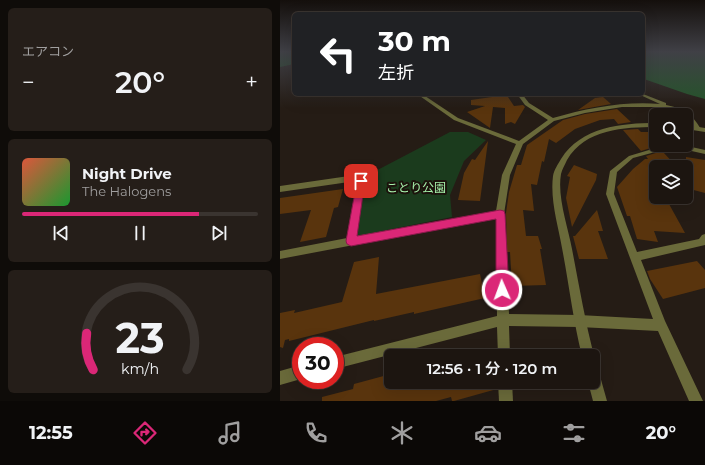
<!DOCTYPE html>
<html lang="ja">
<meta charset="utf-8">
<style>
body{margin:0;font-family:Montserrat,"Noto Sans JP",sans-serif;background:#251e19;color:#f1f3f6;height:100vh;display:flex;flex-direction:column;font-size:15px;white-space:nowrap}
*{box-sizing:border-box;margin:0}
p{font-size:13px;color:#a09f9f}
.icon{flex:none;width:22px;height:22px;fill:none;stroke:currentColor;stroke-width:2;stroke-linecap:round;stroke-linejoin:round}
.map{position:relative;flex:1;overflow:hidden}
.panel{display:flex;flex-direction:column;gap:8px;padding:8px;background:#0f0c09;width:280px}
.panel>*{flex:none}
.hud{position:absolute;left:12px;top:12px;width:353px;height:84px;border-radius:6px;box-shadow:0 4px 16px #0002,0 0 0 1px #3a3430;background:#202124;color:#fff;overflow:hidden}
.controls{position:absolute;left:369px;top:108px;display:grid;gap:8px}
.controls a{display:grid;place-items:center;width:44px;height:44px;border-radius:6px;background:#1c1510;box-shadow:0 4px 16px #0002,0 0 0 1px #3a3430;font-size:20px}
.speed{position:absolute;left:12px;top:337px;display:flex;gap:8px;font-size:20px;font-weight:700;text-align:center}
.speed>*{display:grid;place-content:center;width:52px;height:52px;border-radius:50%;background:#1c1510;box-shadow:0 4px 16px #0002,0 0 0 1px #3a3430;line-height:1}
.speed .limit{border:6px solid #d22;background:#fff;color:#111}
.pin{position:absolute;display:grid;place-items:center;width:34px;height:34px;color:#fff;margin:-17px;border-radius:8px;box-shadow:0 2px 6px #0006}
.me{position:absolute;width:44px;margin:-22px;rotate:358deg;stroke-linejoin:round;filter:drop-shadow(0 0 3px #0008)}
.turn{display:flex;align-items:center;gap:14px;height:84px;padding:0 20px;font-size:18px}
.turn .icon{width:52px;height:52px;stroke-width:2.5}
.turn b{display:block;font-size:28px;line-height:34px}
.big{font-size:30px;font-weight:600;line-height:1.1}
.panel .widget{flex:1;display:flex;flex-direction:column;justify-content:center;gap:6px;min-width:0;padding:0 14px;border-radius:6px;background:#251e19}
.panel .dial{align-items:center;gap:0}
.dial svg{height:104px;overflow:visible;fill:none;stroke:#3a3430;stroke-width:7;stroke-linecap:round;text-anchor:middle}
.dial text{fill:#f1f3f6;stroke:none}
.song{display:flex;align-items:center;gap:12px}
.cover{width:48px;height:48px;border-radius:6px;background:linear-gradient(135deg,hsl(10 70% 55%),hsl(130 70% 35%))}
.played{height:4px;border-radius:2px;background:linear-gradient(90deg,#db2777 75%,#3a3430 75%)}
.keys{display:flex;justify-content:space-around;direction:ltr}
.heat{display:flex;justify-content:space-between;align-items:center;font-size:22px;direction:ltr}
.trip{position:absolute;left:104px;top:349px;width:216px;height:40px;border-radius:6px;background:#1c1510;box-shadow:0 4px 16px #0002,0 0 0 1px #3a3430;font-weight:600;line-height:40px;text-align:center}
.menu{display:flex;height:64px;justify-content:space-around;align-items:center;background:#0b0806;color:#a09f9f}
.menu .icon{width:28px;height:28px}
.menu .selected{color:#db2777}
.menu b{font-size:18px;color:#f1f3f6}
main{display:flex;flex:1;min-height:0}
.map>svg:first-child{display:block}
.green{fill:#1b3b1d}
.forest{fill:#235528}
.building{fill:#59340d}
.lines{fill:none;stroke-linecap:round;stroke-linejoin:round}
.minor{fill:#6a6a3a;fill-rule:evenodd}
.tertiary{fill:#6a6a3a;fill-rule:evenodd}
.route{fill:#db2777;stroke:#8e194d}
.labels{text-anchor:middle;stroke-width:4;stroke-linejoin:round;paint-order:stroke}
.park-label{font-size:12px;fill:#a7f2ab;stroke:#1c130c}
</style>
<main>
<section class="panel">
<div class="widget"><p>エアコン</p>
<div class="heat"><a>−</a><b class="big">20°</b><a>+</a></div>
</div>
<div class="widget">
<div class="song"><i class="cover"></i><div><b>Night Drive</b><p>The Halogens</p></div></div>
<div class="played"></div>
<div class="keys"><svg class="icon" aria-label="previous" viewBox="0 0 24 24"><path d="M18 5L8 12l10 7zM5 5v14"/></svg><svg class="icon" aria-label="pause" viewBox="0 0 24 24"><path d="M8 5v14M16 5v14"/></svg><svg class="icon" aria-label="next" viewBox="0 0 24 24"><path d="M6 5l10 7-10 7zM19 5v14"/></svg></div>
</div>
<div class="widget dial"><svg viewBox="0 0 100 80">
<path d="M14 69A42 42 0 1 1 86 69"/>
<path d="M14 69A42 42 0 0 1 9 41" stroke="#db2777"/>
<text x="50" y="56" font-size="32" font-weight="700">23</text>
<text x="50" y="72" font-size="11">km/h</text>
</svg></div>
</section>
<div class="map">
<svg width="425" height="401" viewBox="0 0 425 401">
<rect width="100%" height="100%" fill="#251c15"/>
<polygon class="green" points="170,132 188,132 206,140 184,161 170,195 172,217 77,236 86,176"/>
<g class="forest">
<polygon points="0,52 14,52 14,64 0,67"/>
<polygon points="363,52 425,52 425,99 407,94 364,79"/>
</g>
<g class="building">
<polygon points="226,94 234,106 243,105 245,107 235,124 231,122 225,124 225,108 213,107 210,128 187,112 205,106 191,105 191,100 226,95"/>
<polygon points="323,97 331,104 298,110 315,98"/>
<polygon points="337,109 351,122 338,124 334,119 320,120 295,129 276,143 269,139 264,162 262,161 257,185 251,184 254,211 243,210 246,236 258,236 262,249 260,249 266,285 232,286 230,252 227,252 226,213 229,192 237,165 241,165 247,145 283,120 305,114"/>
<polygon points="358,129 361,132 376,132 377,146 361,151 343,130"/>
<polygon points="208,141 200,201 178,200 184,173 192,159 195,160"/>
<polygon points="379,152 383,152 397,167 376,167 376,197 395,197 389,204 405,233 374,231 378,242 357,239 350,216 347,216 337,187 353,169 365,159 368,159 366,156"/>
<polygon points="406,157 425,160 425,193 406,188"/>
<polygon points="294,165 317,174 316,180 292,227 286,198 290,177 287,176"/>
<polygon points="63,189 58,207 54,208 46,237 20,242 31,210 0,214 0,198"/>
<polygon points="317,210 323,231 318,231 328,259 299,259 293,236 295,236"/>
<polygon points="99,257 96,294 200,274 205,298 134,314 134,312 94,321 94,320 9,341 9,339 5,340 3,348 0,347 0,313 15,310 14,313 62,302 74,262"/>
<polygon points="417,261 425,270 425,288 383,299 370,279 367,271"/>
<polygon points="111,374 111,382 217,382 217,389 174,401 172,401 171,397 156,401 42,401 42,397 73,389 74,384"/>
</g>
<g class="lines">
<g class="minor">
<path d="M 137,94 L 142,94 L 178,118 L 239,141 L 268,120 L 245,105 L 237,94 L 242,94 L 249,103 L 273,118 C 308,108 344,101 380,104 L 358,94 L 363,94 L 386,103 L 386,105 C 405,109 411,113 421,129 L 420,130 L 416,130 L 406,115 L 397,110 L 373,107 L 342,107 L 305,113 L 274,121 L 243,144 L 230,175 L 224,214 L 229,314 L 299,315 L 373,319 L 326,194 L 330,171 L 349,156 L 379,147 L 407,146 L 425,150 L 425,154 L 407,150 L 379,151 L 353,158 L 337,172 L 334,194 L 357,252 L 419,239 L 422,235 L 425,234 L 425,245 L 361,260 L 385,321 L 423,401 L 409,401 L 378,331 L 299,327 L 229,326 L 230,356 L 218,356 L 217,327 L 55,369 L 55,357 L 217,316 L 216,218 L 0,259 L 0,251 L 67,238 L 77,183 L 69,182 L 0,192 L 0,186 L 69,176 L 84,179 L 85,181 L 76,236 L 216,211 L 222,175 L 236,144 L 174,120 Z"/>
<polygon points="172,94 204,94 202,95 174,97 172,97"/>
<polygon points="21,365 21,379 0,385 0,371"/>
<polygon points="218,382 232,382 233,401 219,401"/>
</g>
<g class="tertiary">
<path d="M 376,123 L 376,127 C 344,127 305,129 287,160 C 285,165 282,169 281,174 C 277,197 288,227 292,249 C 299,285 305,321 314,356 L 313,359 L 313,356 L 302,356 C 293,320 289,284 282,248 C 278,225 270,200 273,176 C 274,170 278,164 281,159 C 301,127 341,123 376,123 Z"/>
<polygon points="406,125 425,128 425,132 406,129"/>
<polygon points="313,367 318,369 327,401 313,401 308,382 313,382"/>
</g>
</g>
<linearGradient id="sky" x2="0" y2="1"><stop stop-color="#140f0c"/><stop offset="0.48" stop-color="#404046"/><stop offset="1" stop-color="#404046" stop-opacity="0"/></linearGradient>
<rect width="425" height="108" fill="url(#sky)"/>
<polygon class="route" points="81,178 85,181 77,236 220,210 224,211 225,214 229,290 227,294 222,296 218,294 216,290 216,219 71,246 67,244 66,241 77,181"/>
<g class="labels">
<g class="park-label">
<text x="136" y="192">ことり公園</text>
</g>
</g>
</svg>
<div class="controls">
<a><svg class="icon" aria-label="search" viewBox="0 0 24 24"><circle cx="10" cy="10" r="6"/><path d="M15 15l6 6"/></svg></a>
<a><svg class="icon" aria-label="layers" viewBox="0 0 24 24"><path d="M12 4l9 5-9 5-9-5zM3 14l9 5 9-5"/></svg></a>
</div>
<div class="speed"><div class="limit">30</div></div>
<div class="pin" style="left:81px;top:181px;background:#d93025"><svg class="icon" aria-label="arrive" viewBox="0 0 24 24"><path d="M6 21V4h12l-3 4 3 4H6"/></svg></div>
<svg class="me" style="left:222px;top:290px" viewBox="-20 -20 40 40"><circle r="17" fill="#db2777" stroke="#fff" stroke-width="3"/><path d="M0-11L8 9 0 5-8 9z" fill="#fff"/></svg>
<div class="trip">12:56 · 1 分 · 120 m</div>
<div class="hud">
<div class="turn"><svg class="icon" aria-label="left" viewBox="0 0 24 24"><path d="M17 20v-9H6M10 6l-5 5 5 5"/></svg><div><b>30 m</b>左折</div></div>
</div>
</div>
</main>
<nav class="menu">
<b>12:55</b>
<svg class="icon selected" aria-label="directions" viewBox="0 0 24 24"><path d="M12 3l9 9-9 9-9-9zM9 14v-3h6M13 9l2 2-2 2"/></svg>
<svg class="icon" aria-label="music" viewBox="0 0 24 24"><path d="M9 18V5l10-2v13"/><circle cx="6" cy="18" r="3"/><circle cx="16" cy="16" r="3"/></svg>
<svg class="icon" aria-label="phone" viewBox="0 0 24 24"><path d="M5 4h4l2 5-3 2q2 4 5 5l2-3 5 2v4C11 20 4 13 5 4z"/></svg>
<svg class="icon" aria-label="climate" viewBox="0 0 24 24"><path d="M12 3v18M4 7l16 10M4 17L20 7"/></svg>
<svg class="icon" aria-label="car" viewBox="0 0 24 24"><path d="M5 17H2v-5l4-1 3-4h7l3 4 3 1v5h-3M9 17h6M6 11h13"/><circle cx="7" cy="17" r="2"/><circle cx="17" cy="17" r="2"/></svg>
<svg class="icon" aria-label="filters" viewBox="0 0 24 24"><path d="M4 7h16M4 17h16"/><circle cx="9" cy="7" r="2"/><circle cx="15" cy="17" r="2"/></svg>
<b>20°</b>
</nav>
